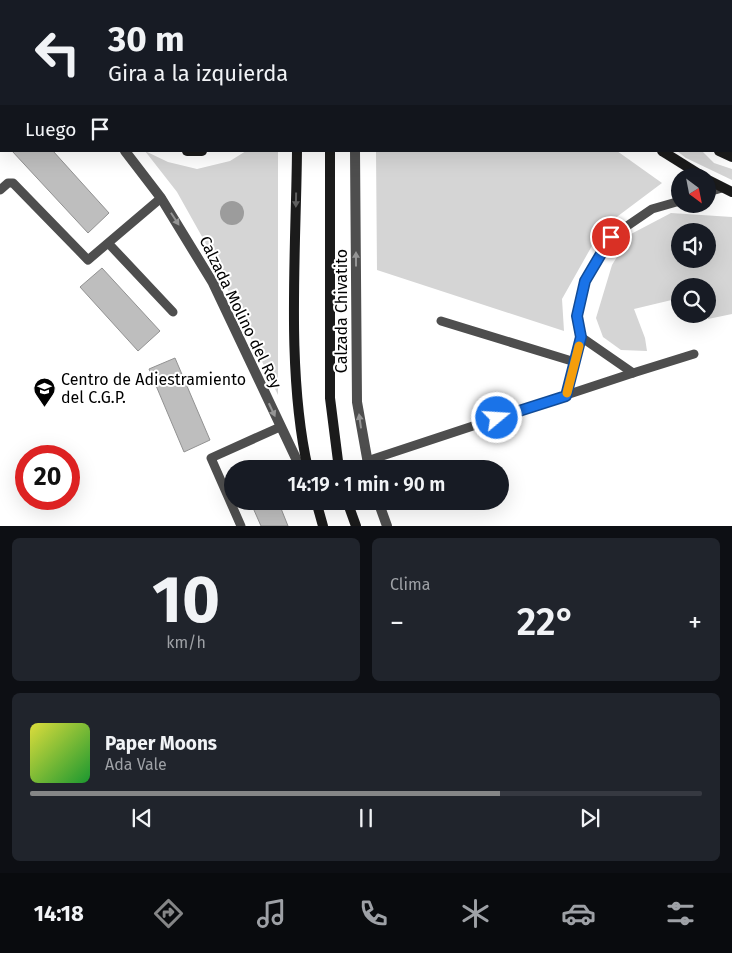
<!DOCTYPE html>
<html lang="es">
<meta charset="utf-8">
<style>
body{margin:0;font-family:"Fira Sans",sans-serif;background:#20242c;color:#f1f3f6;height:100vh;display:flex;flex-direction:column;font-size:19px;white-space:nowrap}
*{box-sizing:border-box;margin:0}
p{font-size:16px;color:#9ea1a6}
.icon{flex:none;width:28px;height:28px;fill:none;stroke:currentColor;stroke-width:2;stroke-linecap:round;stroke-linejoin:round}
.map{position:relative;height:526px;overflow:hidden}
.details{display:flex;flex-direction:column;gap:12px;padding:12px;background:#0d0f14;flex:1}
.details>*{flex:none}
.hud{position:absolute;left:0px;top:0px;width:732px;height:152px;box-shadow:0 5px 20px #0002;background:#171b24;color:#f1f3f6;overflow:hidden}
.needle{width:32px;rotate:148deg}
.buttons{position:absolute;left:671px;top:168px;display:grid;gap:10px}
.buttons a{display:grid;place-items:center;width:45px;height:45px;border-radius:50%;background:#171b24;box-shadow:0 5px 20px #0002;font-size:25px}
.speed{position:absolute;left:15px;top:445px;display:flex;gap:10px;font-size:25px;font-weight:700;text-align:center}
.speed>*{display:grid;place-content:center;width:65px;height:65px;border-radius:50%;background:#171b24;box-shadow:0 5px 20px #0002;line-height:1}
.speed .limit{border:8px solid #d22;background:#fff;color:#111}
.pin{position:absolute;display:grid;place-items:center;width:42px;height:42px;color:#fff;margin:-21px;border:2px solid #fff;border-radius:50%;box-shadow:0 1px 5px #0007}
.me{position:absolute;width:55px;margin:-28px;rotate:72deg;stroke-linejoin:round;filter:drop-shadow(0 0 4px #0008)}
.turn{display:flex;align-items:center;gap:18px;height:105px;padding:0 25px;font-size:22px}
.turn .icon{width:65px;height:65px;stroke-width:2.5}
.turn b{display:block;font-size:35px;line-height:42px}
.then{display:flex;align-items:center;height:48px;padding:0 25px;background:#0003;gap:10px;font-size:19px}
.big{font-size:38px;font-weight:600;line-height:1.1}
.details .tile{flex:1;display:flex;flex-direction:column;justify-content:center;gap:8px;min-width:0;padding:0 18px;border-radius:8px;background:#20242c}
.details .dial{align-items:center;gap:0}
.dial b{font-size:65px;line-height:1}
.song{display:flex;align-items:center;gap:15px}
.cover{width:60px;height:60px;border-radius:8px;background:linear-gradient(135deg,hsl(60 70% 55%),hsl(130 70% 35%))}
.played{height:5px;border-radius:2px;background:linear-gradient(90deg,#858687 70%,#363941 70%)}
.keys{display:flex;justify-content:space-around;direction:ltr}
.heat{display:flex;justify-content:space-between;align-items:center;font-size:28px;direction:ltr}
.details .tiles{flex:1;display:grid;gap:12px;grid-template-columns:1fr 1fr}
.tile:last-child{grid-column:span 2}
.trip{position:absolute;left:224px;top:460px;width:285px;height:50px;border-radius:25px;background:#171b24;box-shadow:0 5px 20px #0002;font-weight:600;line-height:50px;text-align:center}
.tab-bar{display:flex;height:80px;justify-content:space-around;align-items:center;background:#090b0e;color:#9ea1a6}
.tab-bar .icon{width:35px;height:35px}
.tab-bar .on{color:#858687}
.tab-bar b{font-size:22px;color:#f1f3f6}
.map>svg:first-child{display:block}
.green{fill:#d5d5d5;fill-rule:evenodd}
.water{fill:#9c9c9c}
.building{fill:#bebebe;stroke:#929292}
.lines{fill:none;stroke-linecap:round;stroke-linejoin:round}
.secondary-tunnel{stroke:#d9d9d9;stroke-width:10;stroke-dasharray:10 5;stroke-linecap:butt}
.service{stroke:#4e4e4e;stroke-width:9}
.tertiary{stroke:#4e4e4e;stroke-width:10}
.secondary{stroke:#1b1b1b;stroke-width:10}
.oneway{fill:#5f5f5f}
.oneway2{fill:#959595}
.route-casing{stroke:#114b97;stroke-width:12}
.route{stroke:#1a73e8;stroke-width:9}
.slow{stroke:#f59e0b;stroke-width:9}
.labels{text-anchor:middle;stroke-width:4;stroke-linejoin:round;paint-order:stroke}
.street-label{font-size:16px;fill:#000;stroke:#fff}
.poi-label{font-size:16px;fill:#000;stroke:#fff;text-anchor:start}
</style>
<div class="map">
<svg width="732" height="526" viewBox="0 0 732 526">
<rect width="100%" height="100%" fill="#fff"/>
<g class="green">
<polygon points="145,151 168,162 197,169 230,161 246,151 278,151 278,395 205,242 177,192"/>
<polygon points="376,151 617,151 662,183 602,228 562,299 564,331 377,270"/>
<polygon points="677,151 702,151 714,163 732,169 732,180 686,158"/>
<path d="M 671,213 L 732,217 L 732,314 L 708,319 L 708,286 L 680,286 L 680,298 L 634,309 L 645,338 L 647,351 L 621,350 L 603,337 L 596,318 L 612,265 L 631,234 ZM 708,231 L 708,259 L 680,259 L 680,231 Z"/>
</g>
<circle class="water" cx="232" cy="213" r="12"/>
<g class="building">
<polygon points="12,151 53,151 109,213 88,233"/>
<polygon points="102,268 160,331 138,351 80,287"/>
<polygon points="175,358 210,440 184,452 149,369"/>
<polygon points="250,501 278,501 288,526 261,526"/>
</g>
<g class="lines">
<polyline class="secondary-tunnel" points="329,1 329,0"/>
<g class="service">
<polyline points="0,190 8,183 13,183 88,260 161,198"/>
<polyline points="708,192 722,188"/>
<polyline points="680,201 652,209 611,237 585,281 577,316 581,337 633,373 694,354"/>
<polyline points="109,244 173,312"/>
<polyline points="441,321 575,362"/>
<polyline points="566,396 581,337"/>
<polyline points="367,461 633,373"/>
<polyline points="241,526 211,458 280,427"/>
</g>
<g class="tertiary">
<polyline points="300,0 305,1"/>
<polyline points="356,1 356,0"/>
<polyline points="721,1 727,0"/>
<polyline points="0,15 1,16"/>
<polyline points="125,151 161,198 213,283 301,469"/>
<polyline points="355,151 357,402 369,469"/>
<polyline points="378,501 387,526"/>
</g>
<g class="secondary">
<polyline points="164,1 166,0"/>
<polyline points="731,11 732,10"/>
<polyline points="187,151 202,151"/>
<path d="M 297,151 C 296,251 286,372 308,469"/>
<polyline points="330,151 330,398 339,469"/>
<polyline points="662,151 702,176"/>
<polyline points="719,151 732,157"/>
<polyline points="708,180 732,192"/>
<polyline points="316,501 323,526"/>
<polyline points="347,501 356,526"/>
</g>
</g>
<defs><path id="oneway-solid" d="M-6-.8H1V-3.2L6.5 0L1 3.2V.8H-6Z" transform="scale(1.25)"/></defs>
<use class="oneway" href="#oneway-solid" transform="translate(296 200) rotate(91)"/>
<g class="oneway2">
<use href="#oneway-solid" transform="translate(175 219) rotate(57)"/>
<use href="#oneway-solid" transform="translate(356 259) rotate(-90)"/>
<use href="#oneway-solid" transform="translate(272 410) rotate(65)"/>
<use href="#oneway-solid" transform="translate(360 421) rotate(-98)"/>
</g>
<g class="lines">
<defs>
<polyline id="route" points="497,418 566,396 581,337 577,316 585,281 611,237"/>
</defs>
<use href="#route" class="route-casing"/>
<use href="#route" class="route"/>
<polyline class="slow" points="567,393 579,346"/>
</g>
<defs>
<symbol id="school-pin" viewBox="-11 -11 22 30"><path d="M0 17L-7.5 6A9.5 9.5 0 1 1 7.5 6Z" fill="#000" stroke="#fff"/><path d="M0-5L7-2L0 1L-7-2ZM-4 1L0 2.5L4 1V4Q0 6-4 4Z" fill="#fff"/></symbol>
</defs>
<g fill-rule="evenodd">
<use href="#school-pin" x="32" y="376" width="25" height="34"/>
</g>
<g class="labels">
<g class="street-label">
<text transform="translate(341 311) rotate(-90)" y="6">Calzada Chivatito</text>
<text transform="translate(241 312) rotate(64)" y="6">Calzada Molino del Rey</text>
</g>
<g class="poi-label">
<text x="61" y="385">Centro de Adiestramiento<tspan x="61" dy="18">del C.G.P.</tspan></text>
</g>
</g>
</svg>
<div class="buttons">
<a><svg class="needle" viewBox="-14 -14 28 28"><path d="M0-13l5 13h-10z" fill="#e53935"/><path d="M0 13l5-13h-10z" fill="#9ea1a6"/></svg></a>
<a><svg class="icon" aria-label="sound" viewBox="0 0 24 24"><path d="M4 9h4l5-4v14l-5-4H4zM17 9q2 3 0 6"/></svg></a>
<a><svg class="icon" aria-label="search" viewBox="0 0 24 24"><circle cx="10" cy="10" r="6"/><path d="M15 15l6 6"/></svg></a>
</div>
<div class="speed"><div class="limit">20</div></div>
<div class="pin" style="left:611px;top:237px;background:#d93025"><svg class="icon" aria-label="arrive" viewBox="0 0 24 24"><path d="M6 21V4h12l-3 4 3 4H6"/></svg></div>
<svg class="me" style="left:497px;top:418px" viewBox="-20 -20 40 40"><circle r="17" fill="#1a73e8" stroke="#fff" stroke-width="3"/><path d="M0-11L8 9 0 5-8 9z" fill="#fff"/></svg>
<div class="trip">14:19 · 1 min · 90 m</div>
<div class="hud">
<div class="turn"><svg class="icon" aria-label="left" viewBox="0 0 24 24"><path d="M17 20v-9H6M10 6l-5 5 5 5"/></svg><div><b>30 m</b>Gira a la izquierda</div></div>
<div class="then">Luego<svg class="icon" aria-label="arrive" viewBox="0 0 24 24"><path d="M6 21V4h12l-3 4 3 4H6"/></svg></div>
</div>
</div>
<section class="details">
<div class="tiles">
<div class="tile dial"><b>10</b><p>km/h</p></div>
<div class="tile"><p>Clima</p>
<div class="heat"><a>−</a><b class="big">22°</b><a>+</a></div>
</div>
<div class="tile">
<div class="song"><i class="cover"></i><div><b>Paper Moons</b><p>Ada Vale</p></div></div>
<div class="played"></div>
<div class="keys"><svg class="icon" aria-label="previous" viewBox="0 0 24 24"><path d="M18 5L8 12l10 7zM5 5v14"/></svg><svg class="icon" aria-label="pause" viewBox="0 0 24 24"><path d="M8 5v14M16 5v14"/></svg><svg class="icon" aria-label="next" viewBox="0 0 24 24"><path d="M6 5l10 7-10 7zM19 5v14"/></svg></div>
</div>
</div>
</section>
<nav class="tab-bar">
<b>14:18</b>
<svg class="icon on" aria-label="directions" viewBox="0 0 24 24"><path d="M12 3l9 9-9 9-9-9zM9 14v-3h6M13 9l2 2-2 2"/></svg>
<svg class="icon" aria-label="music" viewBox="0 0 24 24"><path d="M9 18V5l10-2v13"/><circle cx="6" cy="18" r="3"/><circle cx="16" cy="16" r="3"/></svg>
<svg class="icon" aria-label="phone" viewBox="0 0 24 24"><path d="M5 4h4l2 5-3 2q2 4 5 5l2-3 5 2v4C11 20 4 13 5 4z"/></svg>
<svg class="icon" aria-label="climate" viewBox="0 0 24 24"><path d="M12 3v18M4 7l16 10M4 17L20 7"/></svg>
<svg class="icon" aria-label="car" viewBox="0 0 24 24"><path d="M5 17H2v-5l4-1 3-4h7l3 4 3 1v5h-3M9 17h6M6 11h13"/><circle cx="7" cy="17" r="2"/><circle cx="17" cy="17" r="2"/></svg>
<svg class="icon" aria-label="filters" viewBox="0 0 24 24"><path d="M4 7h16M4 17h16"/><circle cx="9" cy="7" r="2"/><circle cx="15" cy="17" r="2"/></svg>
</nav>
